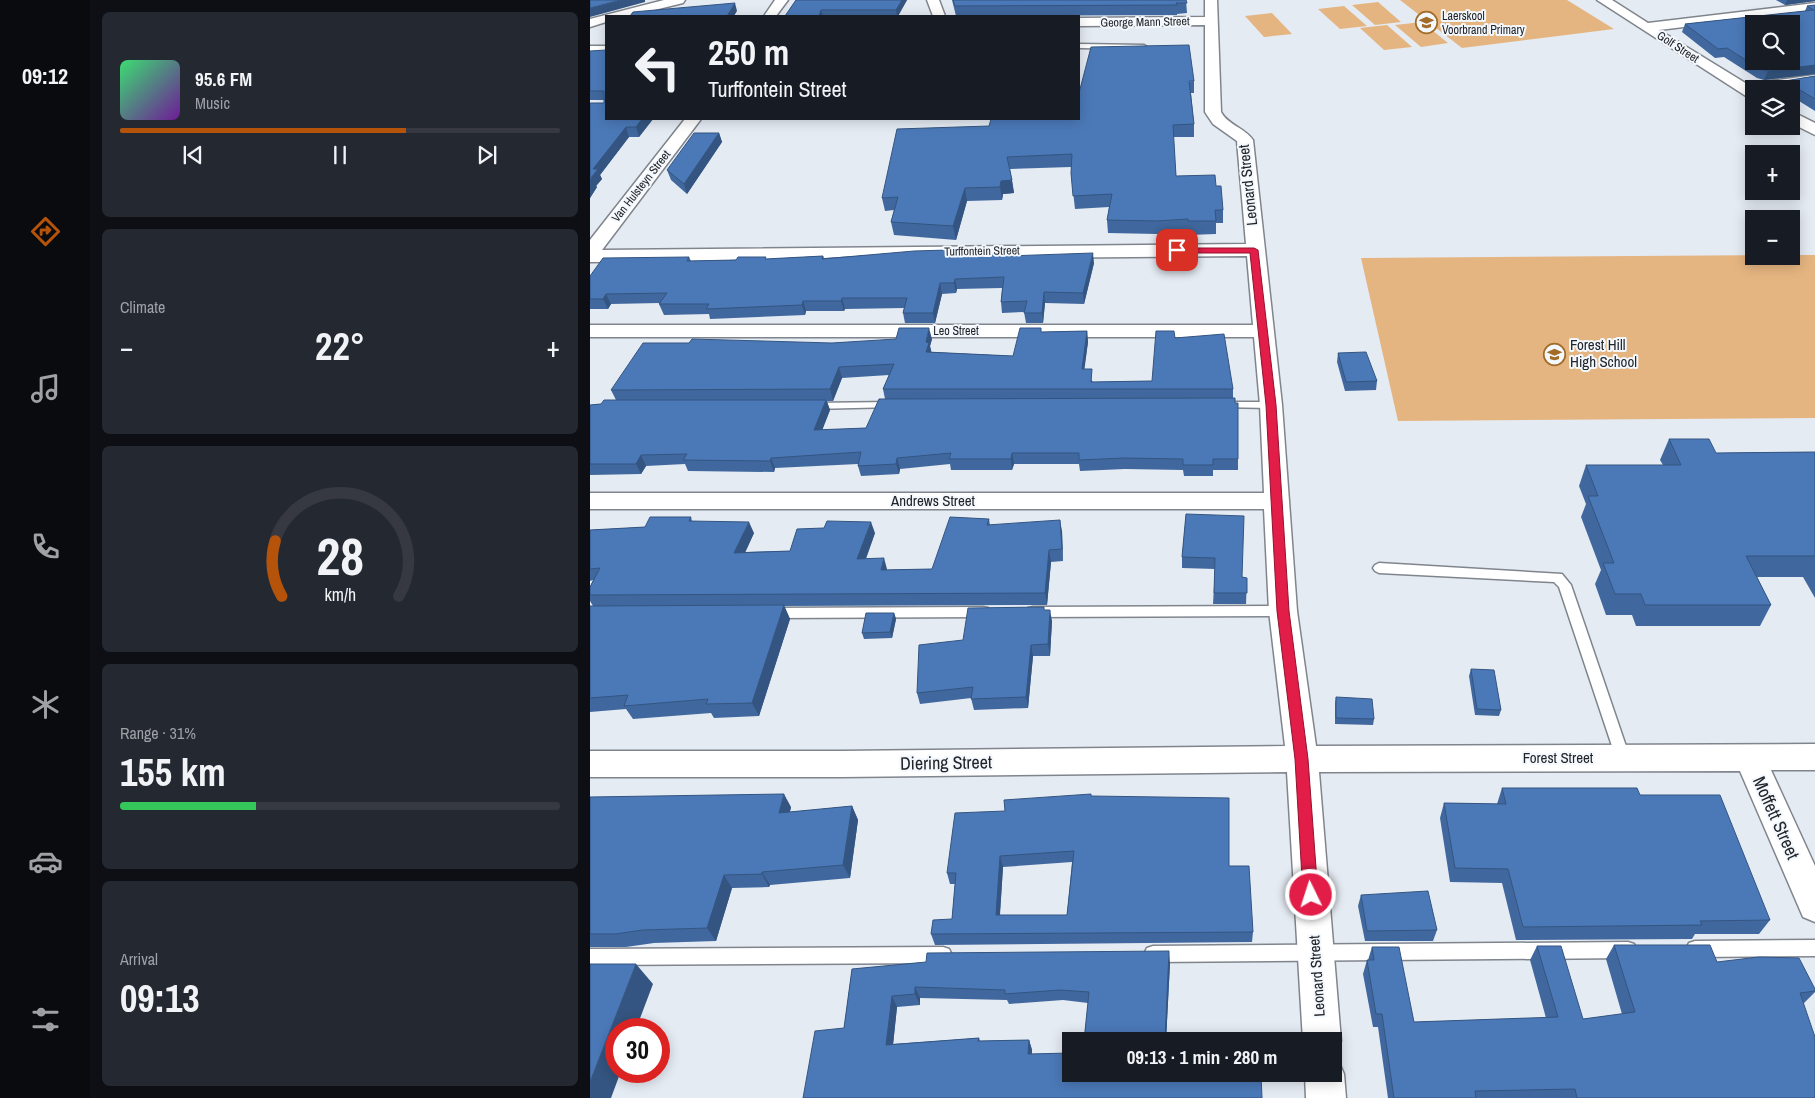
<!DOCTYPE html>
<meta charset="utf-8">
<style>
body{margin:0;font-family:"Archivo Narrow",sans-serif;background:#242831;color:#f1f3f6;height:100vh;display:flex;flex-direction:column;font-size:19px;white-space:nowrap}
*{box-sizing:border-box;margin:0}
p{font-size:16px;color:#9ea1a6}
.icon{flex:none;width:28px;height:28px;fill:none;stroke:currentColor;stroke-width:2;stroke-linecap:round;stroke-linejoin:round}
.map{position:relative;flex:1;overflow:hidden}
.details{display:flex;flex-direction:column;gap:12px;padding:12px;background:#0d0f14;width:500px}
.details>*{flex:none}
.guide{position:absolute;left:15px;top:15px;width:475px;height:105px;border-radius:0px;box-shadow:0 2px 12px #0003;background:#171b24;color:#f1f3f6;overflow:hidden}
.buttons{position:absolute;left:1155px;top:15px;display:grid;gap:10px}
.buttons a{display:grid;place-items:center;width:55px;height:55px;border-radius:0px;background:#171b24;box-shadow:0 2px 12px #0003;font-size:25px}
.speed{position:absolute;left:15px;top:1018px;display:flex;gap:10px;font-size:25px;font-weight:700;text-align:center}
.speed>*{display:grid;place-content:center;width:65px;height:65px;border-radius:50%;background:#171b24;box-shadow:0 2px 12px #0003;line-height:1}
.speed .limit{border:8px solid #d22;background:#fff;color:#111}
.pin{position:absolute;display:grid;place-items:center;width:42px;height:42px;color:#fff;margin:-21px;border-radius:10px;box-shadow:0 2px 8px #0006}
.me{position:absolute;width:55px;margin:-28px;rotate:356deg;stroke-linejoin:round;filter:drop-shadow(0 0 4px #0008)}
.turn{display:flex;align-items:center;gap:18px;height:105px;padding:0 20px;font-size:22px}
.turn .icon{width:65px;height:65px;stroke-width:2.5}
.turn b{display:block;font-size:35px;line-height:42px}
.big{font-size:38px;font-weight:800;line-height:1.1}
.details .tile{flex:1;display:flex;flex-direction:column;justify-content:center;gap:8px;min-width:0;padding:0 18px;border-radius:8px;background:#242831}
.details .dial{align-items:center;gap:0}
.dial svg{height:130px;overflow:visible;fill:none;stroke:#363941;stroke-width:7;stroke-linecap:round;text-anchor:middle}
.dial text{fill:#f1f3f6;stroke:none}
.song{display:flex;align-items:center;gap:15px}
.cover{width:60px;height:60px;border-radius:8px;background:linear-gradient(135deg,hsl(140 70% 55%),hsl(280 70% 35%))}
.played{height:5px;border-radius:2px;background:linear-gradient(90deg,#b45309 65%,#363941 65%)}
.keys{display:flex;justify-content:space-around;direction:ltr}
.heat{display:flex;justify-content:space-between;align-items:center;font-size:28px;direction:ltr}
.charge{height:8px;border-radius:4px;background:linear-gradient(90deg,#34c759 31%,#363941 0)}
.trip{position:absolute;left:472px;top:1032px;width:280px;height:50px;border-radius:0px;background:#171b24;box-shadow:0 2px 12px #0003;font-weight:800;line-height:50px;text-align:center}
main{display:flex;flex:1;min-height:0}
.tab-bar{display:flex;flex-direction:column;width:90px;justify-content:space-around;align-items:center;background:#090b0e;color:#9ea1a6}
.tab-bar .icon{width:35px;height:35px}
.tab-bar .on{color:#b45309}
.tab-bar b{font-size:22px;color:#f1f3f6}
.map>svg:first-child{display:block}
.green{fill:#e5b581}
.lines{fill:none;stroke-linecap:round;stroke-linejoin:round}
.service-casing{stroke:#80858d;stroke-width:3}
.minor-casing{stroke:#80858d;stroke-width:3}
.service{fill:#fff;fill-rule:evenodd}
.minor{fill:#fff;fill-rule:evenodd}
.wall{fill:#40689e;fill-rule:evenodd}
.shaded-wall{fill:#345581}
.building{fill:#4b79b8;stroke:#345581;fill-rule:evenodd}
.route{fill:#e11d48;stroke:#92132f}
.labels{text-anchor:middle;stroke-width:4;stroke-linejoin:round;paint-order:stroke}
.far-poi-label{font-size:12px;fill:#222427;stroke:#f3f8fe;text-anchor:start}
.far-street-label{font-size:12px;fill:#222427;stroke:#f3f8fe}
.street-label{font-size:15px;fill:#222427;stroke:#f3f8fe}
.poi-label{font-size:15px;fill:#222427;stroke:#f3f8fe;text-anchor:start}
.near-street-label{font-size:18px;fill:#222427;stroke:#f3f8fe}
</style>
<main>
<nav class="tab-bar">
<b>09:12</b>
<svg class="icon on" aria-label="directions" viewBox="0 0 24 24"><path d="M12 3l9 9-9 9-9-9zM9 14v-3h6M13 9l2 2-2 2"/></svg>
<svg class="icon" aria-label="music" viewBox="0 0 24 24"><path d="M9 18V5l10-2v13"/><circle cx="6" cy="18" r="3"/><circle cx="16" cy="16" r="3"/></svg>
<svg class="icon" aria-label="phone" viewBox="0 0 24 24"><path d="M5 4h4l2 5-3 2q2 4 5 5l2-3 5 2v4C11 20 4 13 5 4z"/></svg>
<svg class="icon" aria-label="climate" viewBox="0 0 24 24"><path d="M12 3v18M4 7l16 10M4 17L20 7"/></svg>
<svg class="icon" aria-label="car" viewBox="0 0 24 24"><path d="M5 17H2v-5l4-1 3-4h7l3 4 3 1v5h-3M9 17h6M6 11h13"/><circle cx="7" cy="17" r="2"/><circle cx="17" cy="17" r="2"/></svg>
<svg class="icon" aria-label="filters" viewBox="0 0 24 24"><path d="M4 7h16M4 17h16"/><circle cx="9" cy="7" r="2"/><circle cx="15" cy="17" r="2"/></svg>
</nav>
<section class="details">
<div class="tile">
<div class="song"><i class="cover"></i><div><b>95.6 FM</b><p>Music</p></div></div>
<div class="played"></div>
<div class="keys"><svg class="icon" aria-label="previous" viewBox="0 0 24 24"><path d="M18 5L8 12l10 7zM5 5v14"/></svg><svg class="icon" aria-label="pause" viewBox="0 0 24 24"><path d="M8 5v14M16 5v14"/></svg><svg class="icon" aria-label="next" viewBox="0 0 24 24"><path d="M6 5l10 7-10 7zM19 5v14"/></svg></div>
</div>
<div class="tile"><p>Climate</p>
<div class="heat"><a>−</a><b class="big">22°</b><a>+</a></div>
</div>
<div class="tile dial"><svg viewBox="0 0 100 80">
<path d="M14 69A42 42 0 1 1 86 69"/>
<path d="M14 69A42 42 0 0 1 10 35" stroke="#b45309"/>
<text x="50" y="56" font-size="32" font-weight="700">28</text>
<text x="50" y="72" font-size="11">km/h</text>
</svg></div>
<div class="tile"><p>Range · 31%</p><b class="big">155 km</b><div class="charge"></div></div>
<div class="tile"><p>Arrival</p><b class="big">09:13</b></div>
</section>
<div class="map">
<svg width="1225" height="1098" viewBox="0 0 1225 1098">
<rect width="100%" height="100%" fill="#e5ebf3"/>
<g class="green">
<polygon points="810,0 977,0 1024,29 872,48"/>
<polygon points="788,2 811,22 785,25 762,5"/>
<polygon points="754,6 777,26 750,29 728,9"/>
<polygon points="682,13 702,34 674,37 655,16"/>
<polygon points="832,22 858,43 831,47 805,25"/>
<polygon points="797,25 822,47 794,50 770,28"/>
<polygon points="1201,255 1225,255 1225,418 808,421 771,258"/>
</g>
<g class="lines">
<defs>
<g id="service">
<polygon points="489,44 554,45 557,47 554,49 489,48"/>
<polygon points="302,402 306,403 307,405 306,407 222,409 217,406 222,403"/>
<polygon points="632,402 681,402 686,405 681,408 628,407 627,405 628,403"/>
<polygon points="789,563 972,574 981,585 1040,758 1038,762 1033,764 1028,762 1026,758 969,587 964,582 789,573 785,571 783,568 785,565"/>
<polygon points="693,606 698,608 700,611 698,614 693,616 443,617 438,616 436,612 438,608 443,607"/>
<polygon points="393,607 398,608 400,612 398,616 393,617 181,618 176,617 174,613 176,609 181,608"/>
<polygon points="1225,940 1225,956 1105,957 1099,955 1096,949 1099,943 1105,941"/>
<polygon points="1038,942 1044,944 1047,950 1044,956 1038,958 563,962 557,960 554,954 557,948 563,946"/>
<polygon points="353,947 359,949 362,955 359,961 353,963 0,965 0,949"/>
</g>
<g id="minor">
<polygon points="74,0 95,0 93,3 40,16 16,16 16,22 0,27 0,19"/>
<polygon points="185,0 198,0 186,16 174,16"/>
<polygon points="337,0 349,0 355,16 343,16"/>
<path d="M 615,0 L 627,0 L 631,112 C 638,125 655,128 663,140 L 692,405 L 707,611 L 726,746 L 1225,744 L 1225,770 L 1181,770 L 1225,866 L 1225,922 L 1213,917 L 1150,771 L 729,772 L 751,1041 L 744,1055 L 744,1041 L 713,1041 L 697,772 L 252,777 L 0,777 L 0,751 L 252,751 L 695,746 L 679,611 L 674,509 L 0,509 L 0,493 L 674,493 L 670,405 L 664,337 L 0,337 L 0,325 L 663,325 L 657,256 L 0,262 L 0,240 L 95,119 L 111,119 L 12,250 L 656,244 L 647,141 L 623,124 L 615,112 L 615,25 L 489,26 L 489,18 L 615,17 Z"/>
<polygon points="1007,0 1022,0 1058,23 1225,3 1225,11 1069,30 1157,84 1225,75 1225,83 1187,89 1164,89 1164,99 1159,98"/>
<rect x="0" y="46" width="16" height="8"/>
<polygon points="1201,111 1225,123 1225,135 1201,123"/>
<polygon points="744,1058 748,1060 754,1074 756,1098 716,1098 715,1074 744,1074"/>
</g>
</defs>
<use href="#service" class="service-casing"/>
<use href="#minor" class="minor-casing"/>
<use href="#service" class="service"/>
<use href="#minor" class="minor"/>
</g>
<g class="wall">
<polygon points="206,0 317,0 308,16 195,16"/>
<polygon points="362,0 596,0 597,13 587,14 587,15 366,16"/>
<polygon points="1186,0 1225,0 1225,1 1195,5"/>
<polygon points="1225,5 1225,74 1174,80 1167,78 1134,57 1125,58 1092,32 1095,24 1215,11 1217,6"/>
<polygon points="0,51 63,119 49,137 39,137 10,175 12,179 6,186 7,187 0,198 0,103 14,103 14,100 0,100"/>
<polygon points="1225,76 1225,111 1201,96 1201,89 1192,89 1195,81"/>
<polygon points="604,81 604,93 601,93 604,124 604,137 583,137 586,176 626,186 633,210 633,223 626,223 626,234 599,235 599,232 567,234 518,233 517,220 519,207 485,209 481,173 481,167 420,169 424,193 413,194 412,200 377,201 366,240 304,235 301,222 304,210 295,211 292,198 399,126 489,93"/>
<polygon points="129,133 132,142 97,194 81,180 77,170"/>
<polygon points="358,250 359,256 418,256 504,263 494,304 455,303 453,323 436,323 434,312 412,313 411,302 412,288 367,289 366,293 352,294 345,323 315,323 313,313 314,308 255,309 254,311 216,311 215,315 120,319 119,314 74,315 69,304 70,303 21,304 18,309 0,309 0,276 99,257 101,261 177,259 233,256 234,258"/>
<path d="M 497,331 L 498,342 L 494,369 L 503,382 L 562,381 L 585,338 L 643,389 L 643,398 L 648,459 L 648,470 L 623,470 L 623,476 L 594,476 L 593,470 L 535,469 L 490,471 L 489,464 L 424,464 L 422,470 L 361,470 L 360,464 L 310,469 L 309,474 L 271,476 L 268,466 L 268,464 L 185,468 L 184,472 L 98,471 L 95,464 L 56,466 L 51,474 L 0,475 L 0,405 L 11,404 L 26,400 L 21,390 L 99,343 L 242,343 L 342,339 L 340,346 L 341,352 L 423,356 L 451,332 ZM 299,375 L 293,389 L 295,399 L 276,428 L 232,430 L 240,410 L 237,401 L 243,401 L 252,378 Z"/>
<polygon points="748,353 787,381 786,390 755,391 747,362"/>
<polygon points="1079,439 1126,453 1225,452 1225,598 1213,577 1167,577 1181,605 1170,626 1046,626 1042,615 1016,615 1005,584 1011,570 991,517 996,504 989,486 996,465 1073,465 1070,460"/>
<polygon points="596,514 652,577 657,578 656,604 623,604 625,569 592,568 592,557"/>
<polygon points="101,517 102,521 164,533 155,552 200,551 285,533 276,559 297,570 342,569 399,519 400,525 472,531 473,561 461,562 457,605 194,606 200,619 169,716 124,718 121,713 43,719 36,709 0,712 0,606 3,606 0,601 0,587 3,580 0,581 0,530 55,527"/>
<polygon points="455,610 462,621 460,656 443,656 438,708 384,710 381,698 330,704 327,693 373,640"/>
<polygon points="304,613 306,619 302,638 274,639 272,633"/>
<polygon points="881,669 911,710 909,716 885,715 879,676"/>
<polygon points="746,697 784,719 783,725 745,724 745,703"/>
<polygon points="912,788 1050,795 1180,920 1169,934 1105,934 1102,939 926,940 912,883 860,882 850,818 854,803 907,804"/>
<path d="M 502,796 L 639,866 L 663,932 L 662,942 L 345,945 L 341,934 L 362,919 L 365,884 L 360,884 L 357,873 L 415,811 ZM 482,862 L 477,915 L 410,915 L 413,867 Z"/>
<polygon points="0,797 201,807 200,812 262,806 268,820 260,878 180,885 179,887 142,888 126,941 64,943 36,947 0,947"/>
<polygon points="771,895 847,930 843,941 775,941 768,906"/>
<polygon points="1024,945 1127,962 1225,989 1225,992 1213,1004 1225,1098 798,1098 788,1027 783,1027 773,974 777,960 778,960 782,947 824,1022 956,1018 940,960 947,946 993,1019 1032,1014 1016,959"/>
<polygon points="580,963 576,1041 494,1041 498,1003 473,1000 419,1004 417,1000 330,998 330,1005 307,1007 303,1044 389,1038 390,1041 439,1040 442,1050 442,1054 213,1098 254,1028 262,969"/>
</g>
<g class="shaded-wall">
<polygon points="31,0 55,0 55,2 0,17 0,8"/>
<polygon points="312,0 317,0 308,16 307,16 306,10"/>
<polygon points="1197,0 1225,0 1225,1 1195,5"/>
<polygon points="145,3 147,11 144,16 137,16"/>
<polygon points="231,10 233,16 229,16"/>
<polygon points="1225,65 1225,74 1174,80 1178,71"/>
<polygon points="52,119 63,119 49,137 46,127"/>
<polygon points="36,127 39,137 10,175 12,179 6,186 7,187 0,198 0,181 3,169"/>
<polygon points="129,133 132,142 97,194 94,184"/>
<polygon points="422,180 424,193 413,194 412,200 410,187 411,181"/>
<polygon points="375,188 377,201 366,240 363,226"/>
<polygon points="503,253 504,263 494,304 493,293"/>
<polygon points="365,279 367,289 366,293 364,283"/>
<polygon points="350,283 352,294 345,323 343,313"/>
<polygon points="454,292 455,303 453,323 452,313"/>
<polygon points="16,294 21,304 18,309 13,299"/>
<polygon points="252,298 255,309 254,311 251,301"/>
<polygon points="213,301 216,311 215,315 212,305"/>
<polygon points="339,328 342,339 340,346 342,354 336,352 336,342"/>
<polygon points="497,331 498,342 493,380 492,369"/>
<polygon points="249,367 252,378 243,401 240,389"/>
<polygon points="236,400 240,410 228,441 224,430"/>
<polygon points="422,453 424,464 422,470 421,459"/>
<polygon points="51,455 56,466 51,474 46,464"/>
<polygon points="181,458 185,468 184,472 180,461"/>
<polygon points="307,458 310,469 309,474 306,464"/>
<polygon points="470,520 472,531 473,561 472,549"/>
<polygon points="159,522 164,533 150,564 144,553"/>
<polygon points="281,522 285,533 271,571 267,559"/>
<polygon points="459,550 461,562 457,605 455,593"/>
<polygon points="294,558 297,569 295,581 291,570"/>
<polygon points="194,605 200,619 169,716 162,703"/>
<polygon points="460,610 462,621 460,656 458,644"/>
<polygon points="304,613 306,619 302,638 300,632"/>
<polygon points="441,645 443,656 438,708 436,697"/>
<polygon points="194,794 201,807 196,826 189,813"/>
<polygon points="262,806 268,820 260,878 253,865"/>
<polygon points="410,856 413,867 409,926 406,915"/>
<polygon points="172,872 180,885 179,887 172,874"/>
<polygon points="134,875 142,888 126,941 117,928"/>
<polygon points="579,951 580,963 576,1041 575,1041"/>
<polygon points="46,964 63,984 46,1029 26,1029 26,1071 31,1071 21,1098 0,1098 0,1082"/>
<polygon points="325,987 330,998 330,1005 325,994"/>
<polygon points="302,996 307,1007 302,1055 296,1045"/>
<polygon points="439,1040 442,1050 441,1064 438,1054"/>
</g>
<g class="building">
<polygon points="0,0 31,0 0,8"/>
<polygon points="206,0 312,0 306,10 231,10 229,16 195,16"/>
<polygon points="363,0 596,0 597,3 586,3 587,5 365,6"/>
<polygon points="145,3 137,16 40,16 43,12"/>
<path d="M 1225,5 L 1225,65 L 1178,71 L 1170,69 L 1137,48 L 1128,49 L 1095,24 L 1224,10 L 1217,6 ZM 1164,24 L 1201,24 L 1201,61 L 1164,61 Z"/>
<polygon points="599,45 604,81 599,81 604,124 583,125 586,176 625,175 626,186 631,186 633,210 625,210 626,221 598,221 598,219 566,221 517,220 522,194 483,196 481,173 482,154 417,157 422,180 411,181 410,187 375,188 363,226 301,222 308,197 292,198 307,129 399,126 401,119 489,119 489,93 501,47"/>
<polygon points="16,50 16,119 52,119 46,127 36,127 3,169 8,169 1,178 2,178 0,181 0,103 14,103 14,91 0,91 0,51"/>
<polygon points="1225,76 1225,99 1195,81"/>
<polygon points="104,133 129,133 94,184 77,170"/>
<polygon points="358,250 356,257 417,252 417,256 503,253 493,293 454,292 452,313 434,313 437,301 411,302 414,277 365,279 364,283 350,283 343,313 313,313 317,298 252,298 251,301 213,301 212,305 116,309 119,304 69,304 77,293 16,294 13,299 0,299 0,276 13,258 99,257 97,261 146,260 148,257 176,257 175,259 233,256 232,259 324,251"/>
<polygon points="309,328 339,328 336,342 339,343 336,352 423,356 430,328 451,328 451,332 497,331 492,369 502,369 501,382 562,381 566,331 584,331 585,338 634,334 643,389 293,389 304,364 249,367 240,389 21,390 53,343 99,343 102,339 242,343 306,339"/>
<polygon points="776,352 787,381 756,382 748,353"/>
<polygon points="645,398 645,403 648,403 648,459 623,459 623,465 593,465 593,459 534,458 489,460 489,453 422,453 421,459 359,459 361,453 307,458 306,464 268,466 271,452 181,458 180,461 93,460 97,454 51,455 46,464 0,464 0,405 11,404 14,400 236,400 224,430 276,428 289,399"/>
<polygon points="1079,439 1119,439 1126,453 1225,452 1225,556 1156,556 1181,605 1055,605 1051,594 1025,594 1013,563 1024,563 998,496 1008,496 996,465 1091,465"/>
<polygon points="596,514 654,516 652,577 657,578 657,593 624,593 625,558 592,557"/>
<polygon points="60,517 101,517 99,521 159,522 144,553 200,551 207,529 234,528 237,521 281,522 267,559 294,558 291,570 342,569 360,517 399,519 397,525 470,520 472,549 459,550 455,593 0,595 0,587 10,568 0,569 0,530 55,527"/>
<polygon points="194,605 162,703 116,704 118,699 34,706 38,695 0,698 0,606"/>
<polygon points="454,607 454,610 460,610 458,644 441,645 436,697 381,699 383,687 327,693 329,645 373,640 378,608"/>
<polygon points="276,613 304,613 300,632 272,633"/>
<polygon points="881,669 904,670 911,710 887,709"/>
<polygon points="746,697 782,699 784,719 746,718"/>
<polygon points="912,788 1047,788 1050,795 1130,795 1180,920 1110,921 1112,925 933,927 918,869 865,868 854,803 916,804"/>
<polygon points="194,794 189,813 262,806 253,865 172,872 172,874 134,875 117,928 53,930 25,934 0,934 0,797"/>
<path d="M 501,794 L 501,796 L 639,798 L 639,866 L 659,866 L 663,932 L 341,934 L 343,920 L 362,919 L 366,873 L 357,873 L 365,813 L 415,811 L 414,800 ZM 484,851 L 477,915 L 406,915 L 410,856 Z"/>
<polygon points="838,891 847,930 777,931 771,895"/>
<polygon points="1024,945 1120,945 1127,962 1169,957 1209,958 1225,989 1225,991 1210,993 1225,1037 1225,1098 987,1098 985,1089 885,1091 886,1098 804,1098 792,1014 786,1014 777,960 784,960 782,947 809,947 824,1022 968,1017 947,946 971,946 993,1019 1045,1012"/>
<polygon points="579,951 575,1041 494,1041 499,992 470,990 415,994 415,990 325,987 325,994 302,996 296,1045 389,1038 388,1041 439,1040 438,1054 481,1053 481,1074 671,1074 672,1098 213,1098 225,1031 254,1028 262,969 336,962 337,953"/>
<polygon points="0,964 46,964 0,1082"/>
</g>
<polygon class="route" points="664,248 668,250 686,405 699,611 718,759 728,895 726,900 721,902 716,900 713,895 705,759 687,611 676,405 660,253 587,253 583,250 587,248"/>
<defs>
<symbol id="school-ring" viewBox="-11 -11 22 22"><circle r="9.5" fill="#f3f8fe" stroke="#a26b26" stroke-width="1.5"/><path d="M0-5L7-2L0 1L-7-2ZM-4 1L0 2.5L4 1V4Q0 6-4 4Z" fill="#a26b26"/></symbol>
</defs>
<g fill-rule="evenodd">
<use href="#school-ring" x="824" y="10" width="25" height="25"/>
<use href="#school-ring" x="952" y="342" width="25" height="25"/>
</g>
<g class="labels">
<g class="far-poi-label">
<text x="852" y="20">Laerskool<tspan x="852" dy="14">Voorbrand Primary</tspan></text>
</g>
<g class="far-street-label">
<text transform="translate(555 22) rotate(-1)" y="4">George Mann Street</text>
<text transform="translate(1088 47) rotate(33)" y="4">Golf Street</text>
<text transform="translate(51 186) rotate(-52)" y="4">Van Hulsteyn Street</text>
<text transform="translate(392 251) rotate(-1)" y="4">Turffontein Street</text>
<text x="366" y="335">Leo Street</text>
</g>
<g class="street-label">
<text transform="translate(658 185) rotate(-96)" y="5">Leonard Street</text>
<text x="343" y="506">Andrews Street</text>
<text x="968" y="763">Forest Street</text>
<text transform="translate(727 976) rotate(-94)" y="5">Leonard Street</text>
</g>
<g class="poi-label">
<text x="980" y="350">Forest Hill<tspan x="980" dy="17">High School</tspan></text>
</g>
<g class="near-street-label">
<text transform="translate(356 763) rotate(-1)" y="6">Diering Street</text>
<text transform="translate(1186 818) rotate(66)" y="6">Moffett Street</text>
</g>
</g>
</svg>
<div class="buttons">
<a><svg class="icon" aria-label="search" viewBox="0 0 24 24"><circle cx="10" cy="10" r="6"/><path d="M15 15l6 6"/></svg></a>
<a><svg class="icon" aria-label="layers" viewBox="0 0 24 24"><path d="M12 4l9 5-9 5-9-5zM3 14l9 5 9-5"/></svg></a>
<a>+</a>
<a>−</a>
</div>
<div class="speed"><div class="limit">30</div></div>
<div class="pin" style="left:587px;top:250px;background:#d93025"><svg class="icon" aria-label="arrive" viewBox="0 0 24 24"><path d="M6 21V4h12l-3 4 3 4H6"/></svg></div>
<svg class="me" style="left:721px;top:895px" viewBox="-20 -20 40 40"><circle r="17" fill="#e11d48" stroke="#fff" stroke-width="3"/><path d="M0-11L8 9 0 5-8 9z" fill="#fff"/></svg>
<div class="trip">09:13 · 1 min · 280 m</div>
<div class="guide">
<div class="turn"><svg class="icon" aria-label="left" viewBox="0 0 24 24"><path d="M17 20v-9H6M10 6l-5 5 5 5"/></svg><div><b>250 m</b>Turffontein Street</div></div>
</div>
</div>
</main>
